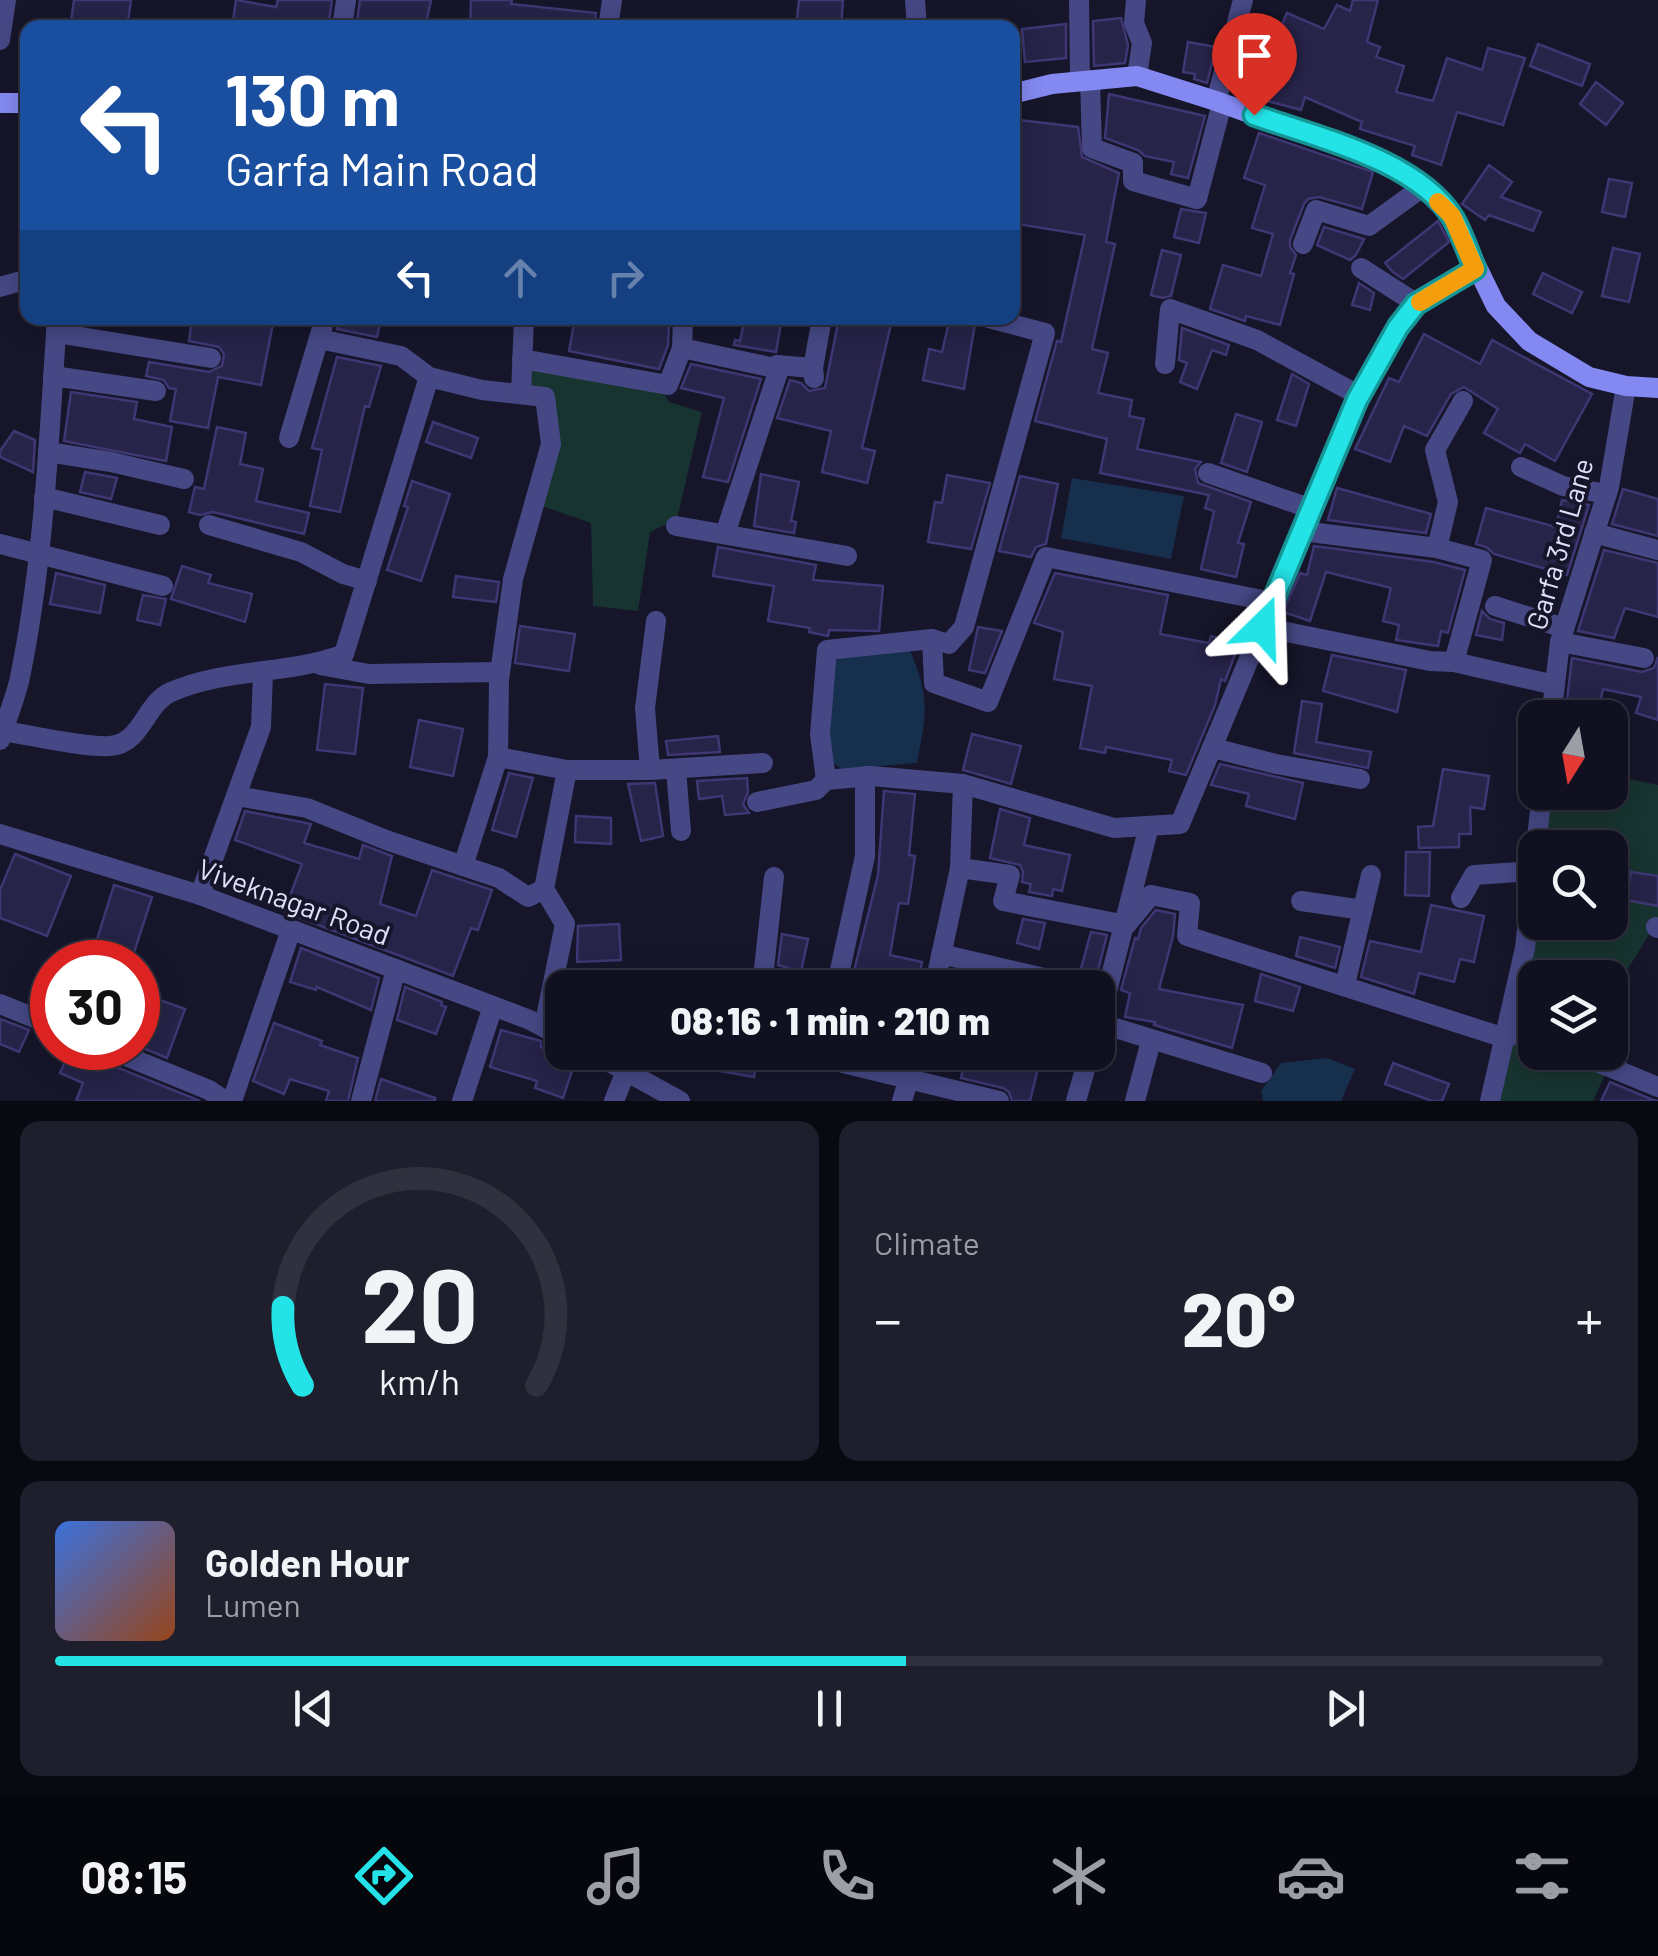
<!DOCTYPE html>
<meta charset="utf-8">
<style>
body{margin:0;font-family:Barlow,sans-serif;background:#1e1e2d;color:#f1f3f6;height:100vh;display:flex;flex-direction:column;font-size:38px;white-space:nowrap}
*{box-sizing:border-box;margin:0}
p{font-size:32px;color:#9c9da5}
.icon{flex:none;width:55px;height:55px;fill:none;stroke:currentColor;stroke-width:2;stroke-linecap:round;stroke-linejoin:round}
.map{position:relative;height:1101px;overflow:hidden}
.sheet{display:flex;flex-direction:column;gap:20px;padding:20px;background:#090912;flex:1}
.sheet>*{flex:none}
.hud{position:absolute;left:20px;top:20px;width:1000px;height:305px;border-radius:20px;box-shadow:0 5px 25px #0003,0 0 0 2px #30303e;background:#1a4fa0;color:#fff;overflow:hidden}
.needle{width:65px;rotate:191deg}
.buttons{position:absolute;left:1518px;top:700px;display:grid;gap:20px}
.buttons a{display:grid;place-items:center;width:110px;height:110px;border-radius:20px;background:#101020;box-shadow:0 5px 25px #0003,0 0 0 2px #30303e;font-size:50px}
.speed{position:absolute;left:30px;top:940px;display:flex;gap:20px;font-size:50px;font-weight:700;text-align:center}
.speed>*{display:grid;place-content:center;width:130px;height:130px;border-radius:50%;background:#101020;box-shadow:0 5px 25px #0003,0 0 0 2px #30303e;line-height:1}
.speed .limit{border:15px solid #d22;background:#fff;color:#111}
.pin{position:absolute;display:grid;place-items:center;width:85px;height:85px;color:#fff;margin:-102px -42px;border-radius:50% 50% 50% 0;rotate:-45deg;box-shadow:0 0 10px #0007}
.pin .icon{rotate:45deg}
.me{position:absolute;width:110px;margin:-55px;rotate:22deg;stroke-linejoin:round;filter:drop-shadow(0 0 8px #0008)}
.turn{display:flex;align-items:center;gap:35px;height:210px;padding:0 40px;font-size:45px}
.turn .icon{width:130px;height:130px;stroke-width:2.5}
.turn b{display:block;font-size:70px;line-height:85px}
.lanes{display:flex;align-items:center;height:95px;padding:0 40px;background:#0003;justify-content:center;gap:50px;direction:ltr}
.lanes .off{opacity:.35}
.big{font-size:75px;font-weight:800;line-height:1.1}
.sheet .tile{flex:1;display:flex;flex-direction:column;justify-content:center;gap:15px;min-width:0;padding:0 35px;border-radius:20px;background:#1e1e2d}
.sheet .dial{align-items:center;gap:0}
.dial svg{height:260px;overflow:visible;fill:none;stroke:#30303e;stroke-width:7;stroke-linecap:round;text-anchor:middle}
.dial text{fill:#f1f3f6;stroke:none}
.song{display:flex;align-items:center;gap:30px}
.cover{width:120px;height:120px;border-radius:15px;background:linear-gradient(135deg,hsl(220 70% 55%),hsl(20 70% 35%))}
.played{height:10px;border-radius:5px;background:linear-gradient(90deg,#23e3e6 55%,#30303e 55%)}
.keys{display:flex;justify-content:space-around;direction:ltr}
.heat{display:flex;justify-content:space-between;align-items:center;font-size:55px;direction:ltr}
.sheet .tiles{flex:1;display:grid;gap:20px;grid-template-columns:1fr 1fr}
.tile:last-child{grid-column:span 2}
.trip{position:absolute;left:545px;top:970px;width:570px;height:100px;border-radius:20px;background:#101020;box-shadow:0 5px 25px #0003,0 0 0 2px #30303e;font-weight:800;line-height:100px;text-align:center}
.tabs{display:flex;height:160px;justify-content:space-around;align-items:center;background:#06060d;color:#9c9da5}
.tabs .icon{width:70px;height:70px}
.tabs .current{color:#23e3e6}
.tabs b{font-size:45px;color:#f1f3f6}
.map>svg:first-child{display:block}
.green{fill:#183430}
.water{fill:#162f4d}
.building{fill:#272349;stroke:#3e3773;stroke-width:2.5}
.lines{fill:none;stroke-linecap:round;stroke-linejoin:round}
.path{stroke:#3fb2a1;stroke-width:4;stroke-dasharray:5 8;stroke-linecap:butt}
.minor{stroke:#454884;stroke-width:20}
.secondary{stroke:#8389f1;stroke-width:20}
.route-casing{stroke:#179496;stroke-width:25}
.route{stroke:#23e3e6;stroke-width:18}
.slow{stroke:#f59e0b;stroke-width:18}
.labels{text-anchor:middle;stroke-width:8;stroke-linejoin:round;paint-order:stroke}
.street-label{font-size:28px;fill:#e2e1fc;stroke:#16152a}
</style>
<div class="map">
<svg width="1658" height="1101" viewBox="0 0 1658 1101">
<rect width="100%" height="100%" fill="#16152a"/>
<g class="green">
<polygon points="528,368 661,389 669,402 702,412 677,519 650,532 638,611 593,606 591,523 542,506 551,399 526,390"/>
<polygon points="1610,775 1658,785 1658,920 1610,998 1610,978 1535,978 1535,982 1527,980 1535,922 1610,922 1610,848 1542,847 1548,793 1610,792"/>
<polygon points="1522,1037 1535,1042 1535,1052 1564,1053 1608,1068 1593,1101 1495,1101 1507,1047"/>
</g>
<g class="water">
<polygon points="1072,478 1184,496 1171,559 1061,538"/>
<path d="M 909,648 C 930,698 927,711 917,763 L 842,769 L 831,761 L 824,725 L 838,649 Z"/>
<polygon points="1327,1058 1355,1069 1341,1101 1263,1101 1261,1091 1281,1063"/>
</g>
<g class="building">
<polygon points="74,0 131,0 127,28 70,28"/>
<polygon points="236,0 276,7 278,0 332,0 328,28 232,28"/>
<polygon points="360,0 431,0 425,28 356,28"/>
<polygon points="471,0 512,0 511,4 596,13 594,28 470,28"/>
<polygon points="799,0 843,0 841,28 796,28"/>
<polygon points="1353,0 1378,0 1367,42 1380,47 1376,57 1404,66 1396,92 1433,101 1447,58 1482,70 1488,48 1525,58 1503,125 1457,112 1441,165 1412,155 1415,146 1360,129 1362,122 1305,97 1301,110 1264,100 1265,96 1234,86 1246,42 1270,50 1287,13 1324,29 1337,5 1350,11"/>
<polygon points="1121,18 1128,45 1125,63 1094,66 1093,21"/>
<polygon points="1066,24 1066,58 1025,62 1022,29"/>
<polygon points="1188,42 1216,47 1207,83 1194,79 1195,74 1183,72"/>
<polygon points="1538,44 1590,64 1582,86 1530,66"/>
<polygon points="1596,82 1623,103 1606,125 1580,104"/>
<polygon points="1109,94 1205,116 1188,178 1171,174 1174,162 1145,156 1138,150 1105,138"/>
<polygon points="1019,120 1078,127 1082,157 1119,173 1106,242 1115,244 1092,349 1108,353 1098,393 1132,400 1129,416 1144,419 1137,449 1201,462 1195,469 1198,483 1251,502 1238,543 1244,544 1236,577 1201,569 1214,511 1205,508 1209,495 1100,473 1107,439 1035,421 1057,341 1061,342 1085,235 1012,223 1012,171"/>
<polygon points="1259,133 1373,172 1362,209 1319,197 1308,199 1304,204 1290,240 1290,247 1296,255 1290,273 1294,274 1280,325 1246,316 1245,321 1210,309 1223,265 1261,276 1273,234 1252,228 1265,185 1244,178"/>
<polygon points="1489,165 1512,182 1501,197 1541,212 1533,231 1489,215 1485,220 1462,204"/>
<polygon points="1609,179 1632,183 1625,217 1602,212"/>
<polygon points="1181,209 1206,213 1199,243 1174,237"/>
<polygon points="1438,221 1449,242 1403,279 1393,272 1385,263"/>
<polygon points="1324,227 1364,239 1356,255 1350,260 1317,245"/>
<polygon points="1613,248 1640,254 1629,302 1602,296"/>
<polygon points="1162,250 1181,255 1171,296 1162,298 1151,295"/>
<polygon points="1543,273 1582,292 1572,313 1533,294"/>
<polygon points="1359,283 1374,293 1370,310 1352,305"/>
<polygon points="192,318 274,318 261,385 218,377 208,428 170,421 176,389 169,388 164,380 146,376 149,362 209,372 222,366 224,354 219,347 189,341"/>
<polygon points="340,318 381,318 377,337 337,329"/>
<polygon points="575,318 641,318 669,324 668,345 659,369 569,351"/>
<polygon points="745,318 782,318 776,352 734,345 735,340 740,341"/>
<polygon points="839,318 892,320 862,448 875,451 867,483 822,472 831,431 777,418 790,380 801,383 809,391 825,388"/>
<polygon points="950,318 976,318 964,389 923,380 929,349 942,352"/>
<polygon points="1182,328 1229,345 1226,355 1212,350 1197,389 1180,382 1187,363 1179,360"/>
<polygon points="1424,334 1480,364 1492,340 1592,394 1555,461 1525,444 1520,453 1484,433 1498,409 1464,387 1451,394 1427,436 1404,426 1390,462 1355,449 1389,378 1399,382"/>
<polygon points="337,357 381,366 369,407 365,406 340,512 310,506 322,450 312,448"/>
<polygon points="691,364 761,379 728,482 703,477 724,398 681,388"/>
<polygon points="1292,374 1309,384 1296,426 1277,420"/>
<polygon points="71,392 137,402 134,419 172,427 166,461 64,441"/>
<polygon points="1236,414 1262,422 1247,472 1221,463"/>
<polygon points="433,422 478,438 471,458 426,442"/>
<polygon points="217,427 246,433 240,464 263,469 256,501 309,513 304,534 213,512 200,515 189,512 195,487 204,489"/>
<polygon points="14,431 35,440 33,472 0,457 0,451"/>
<polygon points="85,472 117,478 111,499 80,492"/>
<polygon points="761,474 799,482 791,521 796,522 794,533 754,526"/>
<polygon points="947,475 990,483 971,549 928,542 935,502 942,503"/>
<polygon points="1020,476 1058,484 1046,544 1036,547 1031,557 999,551"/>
<polygon points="412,481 450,494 421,581 387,570 408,507 404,506"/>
<polygon points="1337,488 1431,514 1426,533 1328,520"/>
<polygon points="1623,489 1658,499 1658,536 1612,524"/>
<polygon points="1562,500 1589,505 1567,575 1494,554 1486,547 1476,544 1486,508 1556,527"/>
<polygon points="1314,546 1434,562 1465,570 1448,633 1441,631 1438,646 1396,640 1399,625 1383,621 1391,588 1326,572 1310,621 1283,612 1300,573 1307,575"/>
<polygon points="718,547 816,565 813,580 883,586 879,631 829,630 828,636 809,632 810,628 768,621 774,586 713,576"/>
<polygon points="1604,550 1658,563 1658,617 1625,608 1614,638 1578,631"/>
<polygon points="182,566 211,575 208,583 252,594 245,622 171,599"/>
<polygon points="56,573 105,585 100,613 50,604"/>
<polygon points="1055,573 1168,595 1160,634 1209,643 1211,636 1239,644 1225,681 1221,679 1215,705 1186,775 1169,771 1172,760 1106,747 1105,753 1080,748 1092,686 1054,679 1063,632 1034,623"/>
<polygon points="456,576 499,582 496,602 453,597"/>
<polygon points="143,595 166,599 160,625 137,620"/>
<polygon points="1482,611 1490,619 1504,623 1502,640 1476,635"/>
<polygon points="520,626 575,634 569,671 515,663"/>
<polygon points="978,627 1002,631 985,673 969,670"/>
<polygon points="1332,655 1406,670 1397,712 1323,691"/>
<polygon points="1658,657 1658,720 1636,713 1641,697 1603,689 1599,707 1567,700 1572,658 1642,672 1654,668"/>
<polygon points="325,684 363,688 355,754 317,750"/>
<polygon points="1302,701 1322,704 1316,742 1371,752 1368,768 1294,753"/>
<polygon points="419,720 463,729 453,776 410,767"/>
<polygon points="972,734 1021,746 1011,784 963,770"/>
<polygon points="718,736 720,752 668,755 666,741"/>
<polygon points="1220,764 1303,783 1295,819 1246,806 1249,794 1211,785"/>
<polygon points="1443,769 1489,776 1484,809 1470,807 1471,834 1459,834 1459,847 1419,848 1418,827 1433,826"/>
<polygon points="509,773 533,778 516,837 492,830"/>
<polygon points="747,778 748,792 743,804 749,813 725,815 722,796 699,799 697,781"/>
<polygon points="655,783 663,836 641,841 628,784"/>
<polygon points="884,791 915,794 909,855 915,856 911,885 908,904 899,903 890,955 922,962 917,988 852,979 878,875"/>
<polygon points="1000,809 1030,818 1024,845 1070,855 1062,891 1053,889 1052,896 1029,892 1031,884 1022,882 1023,872 1020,865 990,858"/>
<polygon points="245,811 311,824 304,843 359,859 363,845 392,856 380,904 416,916 432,870 492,890 478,930 471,928 453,976 284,912 302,864 235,840"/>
<polygon points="576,816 611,818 611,844 575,842"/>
<polygon points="1406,852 1430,852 1429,896 1405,895"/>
<polygon points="15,854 71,876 47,936 0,918 0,890"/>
<polygon points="1631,872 1658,876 1658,906 1626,900"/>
<polygon points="114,885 152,897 131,962 90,962"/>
<polygon points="1431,905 1484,916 1474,962 1460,959 1454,982 1419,973 1414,994 1361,977 1370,941 1421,952"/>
<polygon points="1156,910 1175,914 1173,936 1159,989 1243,1005 1232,1048 1154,1025 1155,1022 1125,1017 1130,993 1121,990 1135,938 1138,939 1141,928"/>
<polygon points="1023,919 1045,923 1039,949 1017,943"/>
<polygon points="619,924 621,960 577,962 578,926"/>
<polygon points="1091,932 1107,935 1096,978 1080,972"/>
<polygon points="782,934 808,939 801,972 778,965"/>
<polygon points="1300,937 1340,947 1335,968 1296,956"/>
<polygon points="301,948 379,978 371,1010 317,987 316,990 290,982"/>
<polygon points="1261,974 1300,987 1293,1011 1255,1001"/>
<polygon points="405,987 442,1002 441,1005 446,1007 436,1034 397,1020"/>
<polygon points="138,992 185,1009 167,1058 138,1046"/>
<polygon points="0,1019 29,1030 19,1052 0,1044"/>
<polygon points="274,1023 322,1041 320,1045 358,1058 348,1101 326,1101 329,1091 290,1079 284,1094 253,1081"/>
<polygon points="501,1030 541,1041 541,1047 576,1059 563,1098 535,1088 537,1081 490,1067"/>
<polygon points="71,1048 81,1048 101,1061 200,1101 76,1101 83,1083 60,1073"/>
<polygon points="670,1052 758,1052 754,1077 669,1062"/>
<polygon points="967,1052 1004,1060 1006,1052 1042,1052 1030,1101 1012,1101 1009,1092 1003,1088 961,1078"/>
<polygon points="1393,1063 1449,1084 1442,1101 1432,1101 1385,1084"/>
<polygon points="381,1079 435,1098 435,1101 375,1101"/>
<polygon points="1610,1082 1653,1100 1658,1101 1601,1101"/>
</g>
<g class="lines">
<polyline class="path" points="1610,880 1620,875"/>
<g class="minor">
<polyline points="915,0 917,28"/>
<polyline points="1079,0 1080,81"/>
<polyline points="1136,0 1134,23 1142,43 1137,76"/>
<polyline points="342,28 346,0"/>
<polyline points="608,28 612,0"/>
<polyline points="0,40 6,0"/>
<polyline points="1090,80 1092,148 1133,163 1133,181 1197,199 1222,103"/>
<polyline points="1216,101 1243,0"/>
<polyline points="1303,244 1316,210 1369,226 1424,186"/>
<polyline points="1361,268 1417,304"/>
<polyline points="0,287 28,279"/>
<polyline points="56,333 211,358"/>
<polyline points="319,339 401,356 429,377 482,390 545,397 551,444 513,579 499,680 498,757 463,866"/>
<polyline points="682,348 779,369 777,365 813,368"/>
<polyline points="522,359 668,385 682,348 683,318"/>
<polyline points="1165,364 1170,309 1257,340 1360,396"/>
<polyline points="53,376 156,391"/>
<polyline points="814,378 813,368 822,318"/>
<polyline points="521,394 524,318"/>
<polyline points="289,438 325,318"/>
<polyline points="48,452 111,462 184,479"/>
<polyline points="1521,467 1563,486 1607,494"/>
<polyline points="1208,473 1312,509"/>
<polyline points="44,497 160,525"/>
<polyline points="209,525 301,552 343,574 367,581"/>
<polyline points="676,526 847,556"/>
<polyline points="1302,531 1437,548 1482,560 1454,662"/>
<polyline points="1594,533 1658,550"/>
<polyline points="725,534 779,369"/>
<polyline points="0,544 163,586"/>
<polyline points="1437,548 1448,502 1435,450 1463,401"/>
<polyline points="1272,602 1046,557 988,702 934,683 932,639 827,650 820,734 826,780 871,776 963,784 1114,828 1180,824 1357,401 1398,327 1417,304 1475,269"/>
<polyline points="1495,606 1564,628"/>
<polyline points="1262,627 1430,661 1454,662 1555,685"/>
<polyline points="932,639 949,644 964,627 1045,333 989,318"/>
<polyline points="1560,642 1644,658"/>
<polyline points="320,665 369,674 500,672"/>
<polyline points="1551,718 1560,642 1609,487 1626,386"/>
<path d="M 3,731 C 31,735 84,748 110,746 C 142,744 145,703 171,692 C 225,668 289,675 344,654 L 429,377"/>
<path d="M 0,740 C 6,721 14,701 19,682 C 44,563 49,438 57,318"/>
<polyline points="1213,748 1276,764 1360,779"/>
<polyline points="498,757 567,770 650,770 763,763"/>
<polyline points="676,769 681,831"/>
<polyline points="650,770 645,708 656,621"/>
<polyline points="236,796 307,808 386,840 499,878 528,897 544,889"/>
<polyline points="757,802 816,790 826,780"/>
<polyline points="0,834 200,895 530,1020 562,1037"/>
<polyline points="1536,848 1542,792"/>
<polyline points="960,868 1010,875 1003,901 1126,925 1151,895 1190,903 1187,936 1505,1038 1520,1032 1535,1038"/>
<polyline points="200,895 261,727 263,673"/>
<polyline points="1461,898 1474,875 1533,871"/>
<polyline points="1301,901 1363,910"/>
<polyline points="1656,927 1658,928"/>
<polyline points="941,954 1087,988"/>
<polyline points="763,978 774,877"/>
<polyline points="1345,985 1371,875"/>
<polyline points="695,988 769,977 805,988"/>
<polyline points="836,988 865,856 865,776"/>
<polyline points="934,988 960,868 963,784"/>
<polyline points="0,1004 52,1025"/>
<polyline points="1099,1023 1262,1073"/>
<polyline points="556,1024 544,1027 565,924 544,889 567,770"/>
<polyline points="1098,1027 1149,826"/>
<polyline points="106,1048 209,1090 225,1101"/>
<polyline points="591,1052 680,1101"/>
<polyline points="1573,1052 1658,1087"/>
<polyline points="843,1063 999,1101"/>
<polyline points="232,1101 291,930"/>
<polyline points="361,1101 396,969"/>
<polyline points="462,1101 493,1006"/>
<polyline points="614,1101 626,1071"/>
<polyline points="902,1101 917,1052"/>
<polyline points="1076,1101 1090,1052"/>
<polyline points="1135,1101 1151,1041"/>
<polyline points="1490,1101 1525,948 1535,853"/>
</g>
<g class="secondary">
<polyline points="1012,94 1052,84 1137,76 1216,101 1382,161 1424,186 1452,216 1496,306 1529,341 1589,377 1626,386 1658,388"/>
<polyline points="0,103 28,103"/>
</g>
</g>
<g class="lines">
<defs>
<path id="route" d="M 1254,115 C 1316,137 1417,160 1453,218 C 1462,234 1468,252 1475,269 L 1416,304 L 1398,327 L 1357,400 L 1262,627"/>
</defs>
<use href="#route" class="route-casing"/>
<use href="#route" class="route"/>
<polyline class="slow" points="1420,302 1475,269 1452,216 1438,202"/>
</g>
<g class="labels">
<g class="street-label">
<text transform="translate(1560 544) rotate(-74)" y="10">Garfa 3rd Lane</text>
<text transform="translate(294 902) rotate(20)" y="10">Viveknagar Road</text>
</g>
</g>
</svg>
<div class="buttons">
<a><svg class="needle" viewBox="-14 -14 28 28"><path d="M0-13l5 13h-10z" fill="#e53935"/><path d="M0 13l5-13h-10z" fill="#9c9da5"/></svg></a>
<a><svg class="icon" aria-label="search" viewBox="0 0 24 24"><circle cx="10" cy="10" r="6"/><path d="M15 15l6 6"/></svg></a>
<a><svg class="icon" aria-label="layers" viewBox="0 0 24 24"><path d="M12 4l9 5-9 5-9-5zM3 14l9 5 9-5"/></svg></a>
</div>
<div class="speed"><div class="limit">30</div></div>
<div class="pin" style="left:1254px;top:115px;background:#d93025"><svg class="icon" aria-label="arrive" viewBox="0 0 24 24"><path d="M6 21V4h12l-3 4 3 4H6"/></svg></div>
<svg class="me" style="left:1262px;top:627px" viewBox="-20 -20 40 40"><path d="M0-17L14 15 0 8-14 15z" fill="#23e3e6" stroke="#fff" stroke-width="4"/></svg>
<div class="trip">08:16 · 1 min · 210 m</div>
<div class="hud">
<div class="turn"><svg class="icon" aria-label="left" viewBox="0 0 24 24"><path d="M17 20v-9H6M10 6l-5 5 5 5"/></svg><div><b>130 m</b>Garfa Main Road</div></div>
<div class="lanes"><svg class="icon" aria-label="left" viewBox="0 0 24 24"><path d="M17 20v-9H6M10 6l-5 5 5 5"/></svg><svg class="icon off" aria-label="ahead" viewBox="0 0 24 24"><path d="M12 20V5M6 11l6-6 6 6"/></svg><svg class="icon off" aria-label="right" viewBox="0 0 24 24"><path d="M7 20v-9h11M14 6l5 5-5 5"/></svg></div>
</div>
</div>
<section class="sheet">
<div class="tiles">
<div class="tile dial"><svg viewBox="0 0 100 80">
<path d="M14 69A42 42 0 1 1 86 69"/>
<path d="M14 69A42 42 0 0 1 8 45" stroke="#23e3e6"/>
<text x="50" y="56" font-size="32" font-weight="700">20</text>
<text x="50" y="72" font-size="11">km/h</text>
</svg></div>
<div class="tile"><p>Climate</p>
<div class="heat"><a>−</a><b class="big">20°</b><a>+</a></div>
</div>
<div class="tile">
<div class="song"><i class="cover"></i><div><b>Golden Hour</b><p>Lumen</p></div></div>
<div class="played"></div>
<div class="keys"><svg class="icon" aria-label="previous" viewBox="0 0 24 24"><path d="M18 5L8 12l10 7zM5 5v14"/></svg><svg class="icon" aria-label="pause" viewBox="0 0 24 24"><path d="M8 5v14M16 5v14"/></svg><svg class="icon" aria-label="next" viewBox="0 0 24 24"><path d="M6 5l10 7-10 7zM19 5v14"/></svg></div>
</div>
</div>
</section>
<nav class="tabs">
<b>08:15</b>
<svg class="icon current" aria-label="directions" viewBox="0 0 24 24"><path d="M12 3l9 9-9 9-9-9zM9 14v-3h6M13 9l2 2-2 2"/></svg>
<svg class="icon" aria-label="music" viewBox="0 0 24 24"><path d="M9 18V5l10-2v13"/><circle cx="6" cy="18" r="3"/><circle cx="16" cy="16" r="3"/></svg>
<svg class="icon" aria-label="phone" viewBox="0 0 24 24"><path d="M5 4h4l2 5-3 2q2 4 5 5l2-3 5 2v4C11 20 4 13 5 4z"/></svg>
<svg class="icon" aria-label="climate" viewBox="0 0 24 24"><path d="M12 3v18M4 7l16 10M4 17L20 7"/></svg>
<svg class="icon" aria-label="car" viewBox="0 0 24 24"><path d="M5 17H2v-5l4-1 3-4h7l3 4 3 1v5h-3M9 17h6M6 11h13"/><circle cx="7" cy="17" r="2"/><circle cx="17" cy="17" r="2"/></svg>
<svg class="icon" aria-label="filters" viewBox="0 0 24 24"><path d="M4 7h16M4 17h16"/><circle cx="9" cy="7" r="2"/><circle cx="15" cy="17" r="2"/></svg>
</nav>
